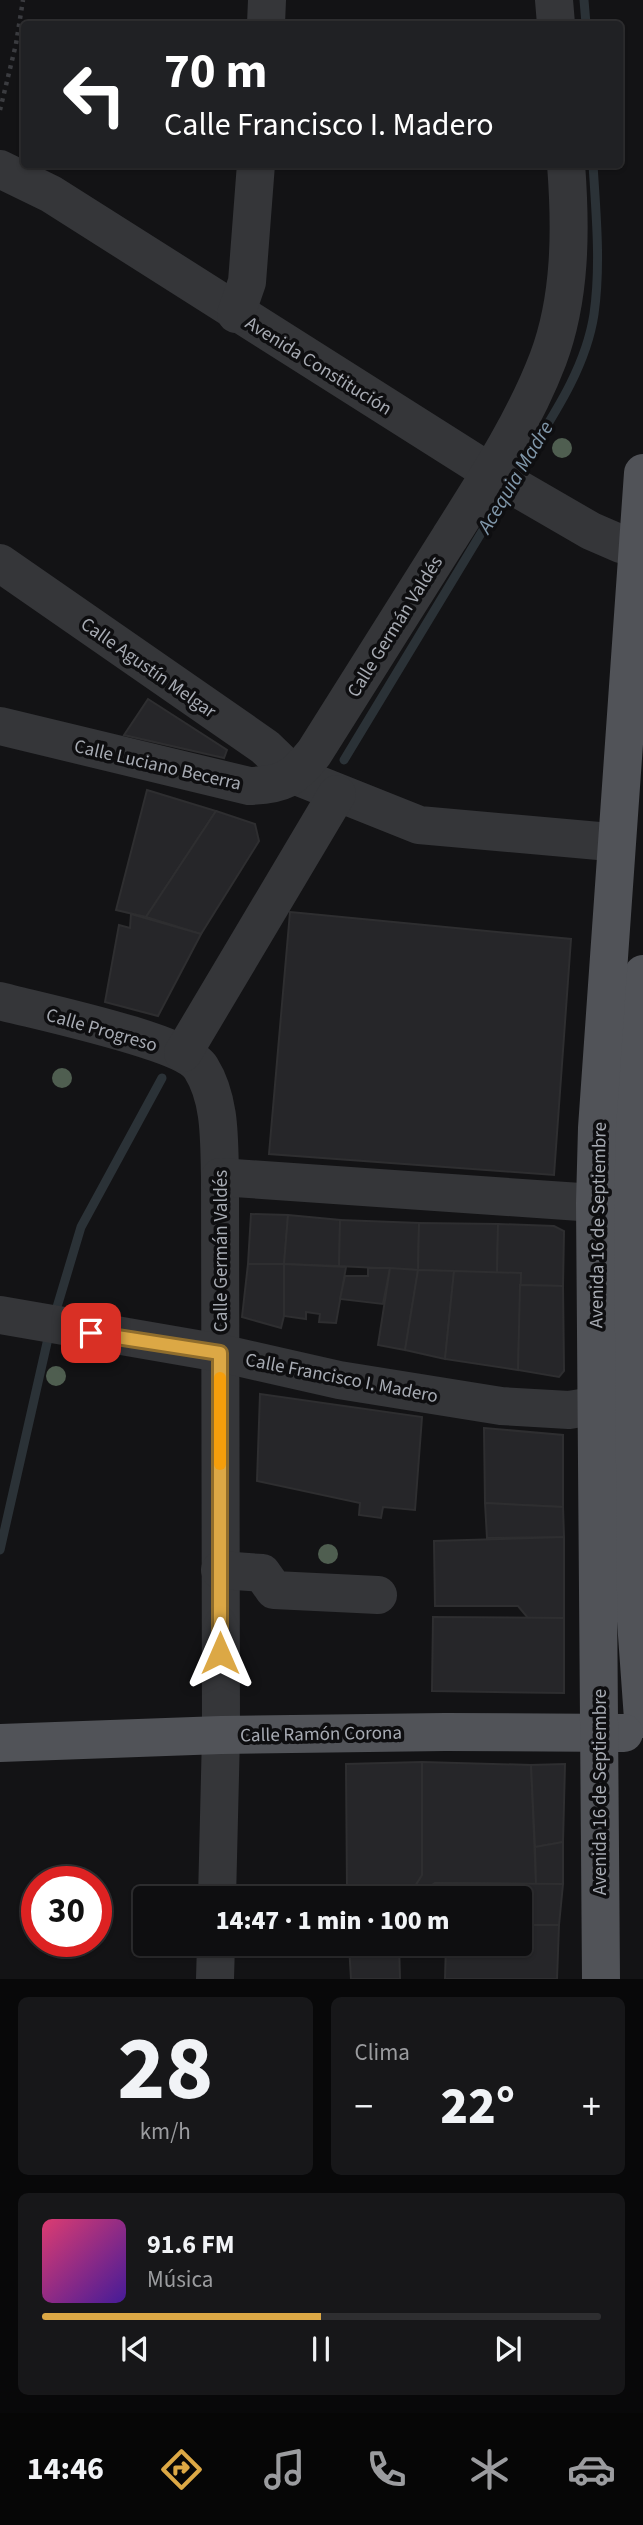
<!DOCTYPE html>
<html lang="es">
<meta charset="utf-8">
<style>
body{margin:0;font-family:"Source Sans 3",sans-serif;background:#171719;color:#f1f3f6;height:100vh;display:flex;flex-direction:column;font-size:26px;white-space:nowrap}
*{box-sizing:border-box;margin:0}
p{font-size:23px;color:#9b9c9f}
.icon{flex:none;width:38px;height:38px;fill:none;stroke:currentColor;stroke-width:2;stroke-linecap:round;stroke-linejoin:round}
.map{position:relative;height:1979px;overflow:hidden}
.side{display:flex;flex-direction:column;gap:18px;padding:18px;background:#080809;flex:1}
.side>*{flex:none}
.guide{position:absolute;left:21px;top:21px;width:602px;height:147px;border-radius:7px;box-shadow:0 2px 5px #0004,0 0 0 2px #2e2e30;background:#202124;color:#fff;overflow:hidden}
.speed{position:absolute;left:21px;top:1866px;display:flex;gap:14px;font-size:35px;font-weight:700;text-align:center}
.speed>*{display:grid;place-content:center;width:91px;height:91px;border-radius:50%;background:#0e0e10;box-shadow:0 2px 5px #0004,0 0 0 2px #2e2e30;line-height:1}
.speed .limit{border:10px solid #d22;background:#fff;color:#111}
.pin{position:absolute;display:grid;place-items:center;width:60px;height:60px;color:#fff;margin:-30px;border-radius:14px;box-shadow:0 4px 10px #0006}
.me{position:absolute;width:77px;margin:-38px;rotate:0deg;stroke-linejoin:round;filter:drop-shadow(0 0 5px #0008)}
.turn{display:flex;align-items:center;gap:24px;height:147px;padding:0 28px;font-size:32px}
.turn .icon{width:91px;height:91px;stroke-width:2.5}
.turn b{display:block;font-size:49px;line-height:60px}
.big{font-size:52px;font-weight:800;line-height:1.1}
.side .widget{flex:1;display:flex;flex-direction:column;justify-content:center;gap:10px;min-width:0;padding:0 24px;border-radius:10px;background:#171719}
.side .dial{align-items:center;gap:0}
.dial b{font-size:91px;line-height:1}
.song{display:flex;align-items:center;gap:21px}
.cover{width:84px;height:84px;border-radius:10px;background:linear-gradient(135deg,hsl(340 70% 55%),hsl(260 70% 35%))}
.played{height:7px;border-radius:4px;background:linear-gradient(90deg,#dca845 50%,#2e2e30 50%)}
.keys{display:flex;justify-content:space-around;direction:ltr}
.heat{display:flex;justify-content:space-between;align-items:center;font-size:38px;direction:ltr}
.side .tiles{flex:1;display:grid;gap:18px;grid-template-columns:1fr 1fr}
.widget:last-child{grid-column:span 2}
.trip{position:absolute;left:133px;top:1886px;width:399px;height:70px;border-radius:7px;background:#0e0e10;box-shadow:0 2px 5px #0004,0 0 0 2px #2e2e30;font-weight:800;line-height:70px;text-align:center}
.menu{display:flex;height:112px;justify-content:space-around;align-items:center;background:#060606;color:#9b9c9f}
.menu .icon{width:49px;height:49px}
.menu .current{color:#dca845}
.menu b{font-size:32px;color:#f1f3f6}
.map>svg:first-child{display:block}
.lines{fill:none;stroke-linecap:round;stroke-linejoin:round}
.stream{stroke:#2b3237;stroke-width:9}
.building{fill:#262629;stroke:#2e2e30;stroke-width:2}
.path{stroke:#3b3c40;stroke-width:4.5;stroke-dasharray:3.5 5;stroke-linecap:butt}
.minor{stroke:#353639;stroke-width:38}
.major{stroke:#515358;stroke-width:38}
.tree{fill:#4f5e50}
.route-casing{stroke:#8f6d2d;stroke-width:18}
.route{stroke:#dca845;stroke-width:12}
.slow{stroke:#f59e0b;stroke-width:12}
.labels{text-anchor:middle;stroke-width:7;stroke-linejoin:round;paint-order:stroke}
.street-label{font-size:19px;fill:#a7abb3;stroke:#0e0e10}
.water-label{font-size:21px;font-style:italic;fill:#8198ab;stroke:#0e0e10}
</style>
<div class="map">
<svg width="643" height="1979" viewBox="0 0 643 1979">
<rect width="100%" height="100%" fill="#131315"/>
<g class="lines">
<g class="stream">
<polyline points="584,0 586,24"/>
<path d="M 515,477 C 545,427 585,374 594,314 C 601,264 596,214 593,164"/>
<polyline points="344,760 506,492"/>
<polyline points="54,1317 81,1227 162,1078"/>
<polyline points="0,1550 49,1334"/>
</g>
</g>
<g class="building">
<polygon points="148,699 227,750 224,758 124,735"/>
<polygon points="147,790 216,811 146,917 116,910"/>
<polygon points="216,811 255,824 259,841 201,934 146,917"/>
<polygon points="290,912 571,939 554,1175 269,1154"/>
<polygon points="131,914 201,934 158,1016 105,1002 119,925 130,928"/>
<polygon points="251,1214 288,1215 284,1264 248,1264"/>
<polygon points="288,1215 340,1220 339,1266 284,1264"/>
<polygon points="340,1220 419,1223 418,1270 339,1266"/>
<polygon points="419,1223 498,1224 497,1273 418,1270"/>
<polygon points="498,1224 554,1226 564,1231 563,1286 520,1285 521,1273 497,1273"/>
<polygon points="248,1264 284,1264 284,1316 281,1328 242,1317"/>
<polygon points="284,1264 346,1267 336,1323 319,1322 320,1314 306,1312 306,1319 284,1316"/>
<polygon points="368,1268 390,1268 383,1304 340,1299 345,1276 368,1276"/>
<polygon points="390,1268 418,1270 405,1350 378,1345"/>
<polygon points="418,1270 454,1271 445,1359 405,1350"/>
<polygon points="454,1271 521,1273 518,1370 445,1359"/>
<polygon points="520,1285 563,1286 564,1371 559,1377 518,1370"/>
<polygon points="260,1394 422,1417 415,1510 383,1507 381,1518 359,1515 360,1503 257,1481"/>
<polygon points="484,1428 563,1435 563,1507 485,1503"/>
<polygon points="485,1503 563,1507 564,1537 487,1538"/>
<polygon points="564,1537 564,1618 528,1618 518,1606 435,1606 434,1541"/>
<polygon points="433,1617 564,1618 564,1693 432,1691"/>
<polygon points="422,1762 531,1765 536,1884 435,1883 424,1891 424,1899 346,1899 347,1889 415,1886 422,1875"/>
<polygon points="422,1762 422,1875 415,1886 347,1889 346,1764"/>
<polygon points="565,1764 563,1842 535,1847 531,1765"/>
<polygon points="563,1842 563,1884 536,1884 535,1847"/>
<polygon points="435,1883 563,1884 559,1925 520,1925 520,1899 424,1899 424,1891"/>
<polygon points="520,1925 559,1925 557,1979 445,1979 446,1944 520,1944"/>
<polygon points="349,1944 399,1944 400,1979 351,1979"/>
</g>
<g class="lines">
<polyline class="path" points="0,110 16,44 23,0"/>
<g class="minor">
<polyline points="554,0 556,24"/>
<polyline points="266,24 267,0"/>
<polyline points="0,169 51,194 496,476 591,531 621,544 643,548"/>
<polyline points="236,314 247,282 256,164"/>
<polyline points="0,563 265,747 294,775 419,825 599,841"/>
<path d="M 0,726 L 249,786 C 283,785 293,779 314,753 C 360,681 405,609 450,537 C 486,480 524,422 548,359 C 571,298 571,229 566,164"/>
<path d="M 0,1001 C 37,1011 184,1041 201,1068 C 221,1100 219,1141 220,1177 L 221,1735 L 217,1899"/>
<polyline points="183,1053 337,794"/>
<polyline points="220,1177 595,1203"/>
<polyline points="0,1315 220,1353 339,1380 501,1406 569,1410 629,1400"/>
<polyline points="220,1570 262,1573 274,1590 378,1595"/>
<polyline points="215,1979 216,1944"/>
</g>
<g class="major">
<polyline points="643,974 632,1129 630,1400 636,1621 643,1719"/>
<polyline points="0,1743 221,1735 445,1732 624,1733"/>
<polyline points="601,1979 595,1203 597,1128 643,473"/>
</g>
</g>
<g class="tree">
<circle cx="562" cy="448" r="10"/>
<circle cx="62" cy="1078" r="10"/>
<circle cx="56" cy="1376" r="10"/>
<circle cx="328" cy="1554" r="10"/>
</g>
<g class="lines">
<defs>
<polyline id="route" points="91,1333 220,1353 220,1653"/>
</defs>
<use href="#route" class="route-casing"/>
<use href="#route" class="route"/>
<polyline class="slow" points="220,1378 220,1464"/>
</g>
<g class="labels">
<g class="street-label">
<text transform="translate(319 365) rotate(32)" y="7">Avenida Constitución</text>
<text transform="translate(394 626) rotate(-58)" y="7">Calle Germán Valdés</text>
<text transform="translate(149 667) rotate(35)" y="7">Calle Agustín Melgar</text>
<text transform="translate(158 764) rotate(13)" y="7">Calle Luciano Becerra</text>
<text transform="translate(102 1029) rotate(16)" y="7">Calle Progreso</text>
<text transform="translate(597 1225) rotate(-89)" y="7">Avenida 16 de Septiembre</text>
<text transform="translate(220 1251) rotate(-90)" y="7">Calle Germán Valdés</text>
<text transform="translate(342 1377) rotate(11)" y="7">Calle Francisco I. Madero</text>
<text transform="translate(321 1733) rotate(-1)" y="7">Calle Ramón Corona</text>
<text transform="translate(599 1792) rotate(-90)" y="7">Avenida 16 de Septiembre</text>
</g>
<g class="water-label">
<text transform="translate(515 477) rotate(-59)" y="7">Acequia Madre</text>
</g>
</g>
</svg>
<div class="speed"><div class="limit">30</div></div>
<div class="pin" style="left:91px;top:1333px;background:#d93025"><svg class="icon" aria-label="arrive" viewBox="0 0 24 24"><path d="M6 21V4h12l-3 4 3 4H6"/></svg></div>
<svg class="me" style="left:220px;top:1653px" viewBox="-20 -20 40 40"><path d="M0-17L14 15 0 8-14 15z" fill="#dca845" stroke="#fff" stroke-width="4"/></svg>
<div class="trip">14:47 · 1 min · 100 m</div>
<div class="guide">
<div class="turn"><svg class="icon" aria-label="left" viewBox="0 0 24 24"><path d="M17 20v-9H6M10 6l-5 5 5 5"/></svg><div><b>70 m</b>Calle Francisco I. Madero</div></div>
</div>
</div>
<section class="side">
<div class="tiles">
<div class="widget dial"><b>28</b><p>km/h</p></div>
<div class="widget"><p>Clima</p>
<div class="heat"><a>−</a><b class="big">22°</b><a>+</a></div>
</div>
<div class="widget">
<div class="song"><i class="cover"></i><div><b>91.6 FM</b><p>Música</p></div></div>
<div class="played"></div>
<div class="keys"><svg class="icon" aria-label="previous" viewBox="0 0 24 24"><path d="M18 5L8 12l10 7zM5 5v14"/></svg><svg class="icon" aria-label="pause" viewBox="0 0 24 24"><path d="M8 5v14M16 5v14"/></svg><svg class="icon" aria-label="next" viewBox="0 0 24 24"><path d="M6 5l10 7-10 7zM19 5v14"/></svg></div>
</div>
</div>
</section>
<nav class="menu">
<b>14:46</b>
<svg class="icon current" aria-label="directions" viewBox="0 0 24 24"><path d="M12 3l9 9-9 9-9-9zM9 14v-3h6M13 9l2 2-2 2"/></svg>
<svg class="icon" aria-label="music" viewBox="0 0 24 24"><path d="M9 18V5l10-2v13"/><circle cx="6" cy="18" r="3"/><circle cx="16" cy="16" r="3"/></svg>
<svg class="icon" aria-label="phone" viewBox="0 0 24 24"><path d="M5 4h4l2 5-3 2q2 4 5 5l2-3 5 2v4C11 20 4 13 5 4z"/></svg>
<svg class="icon" aria-label="climate" viewBox="0 0 24 24"><path d="M12 3v18M4 7l16 10M4 17L20 7"/></svg>
<svg class="icon" aria-label="car" viewBox="0 0 24 24"><path d="M5 17H2v-5l4-1 3-4h7l3 4 3 1v5h-3M9 17h6M6 11h13"/><circle cx="7" cy="17" r="2"/><circle cx="17" cy="17" r="2"/></svg>
</nav>
